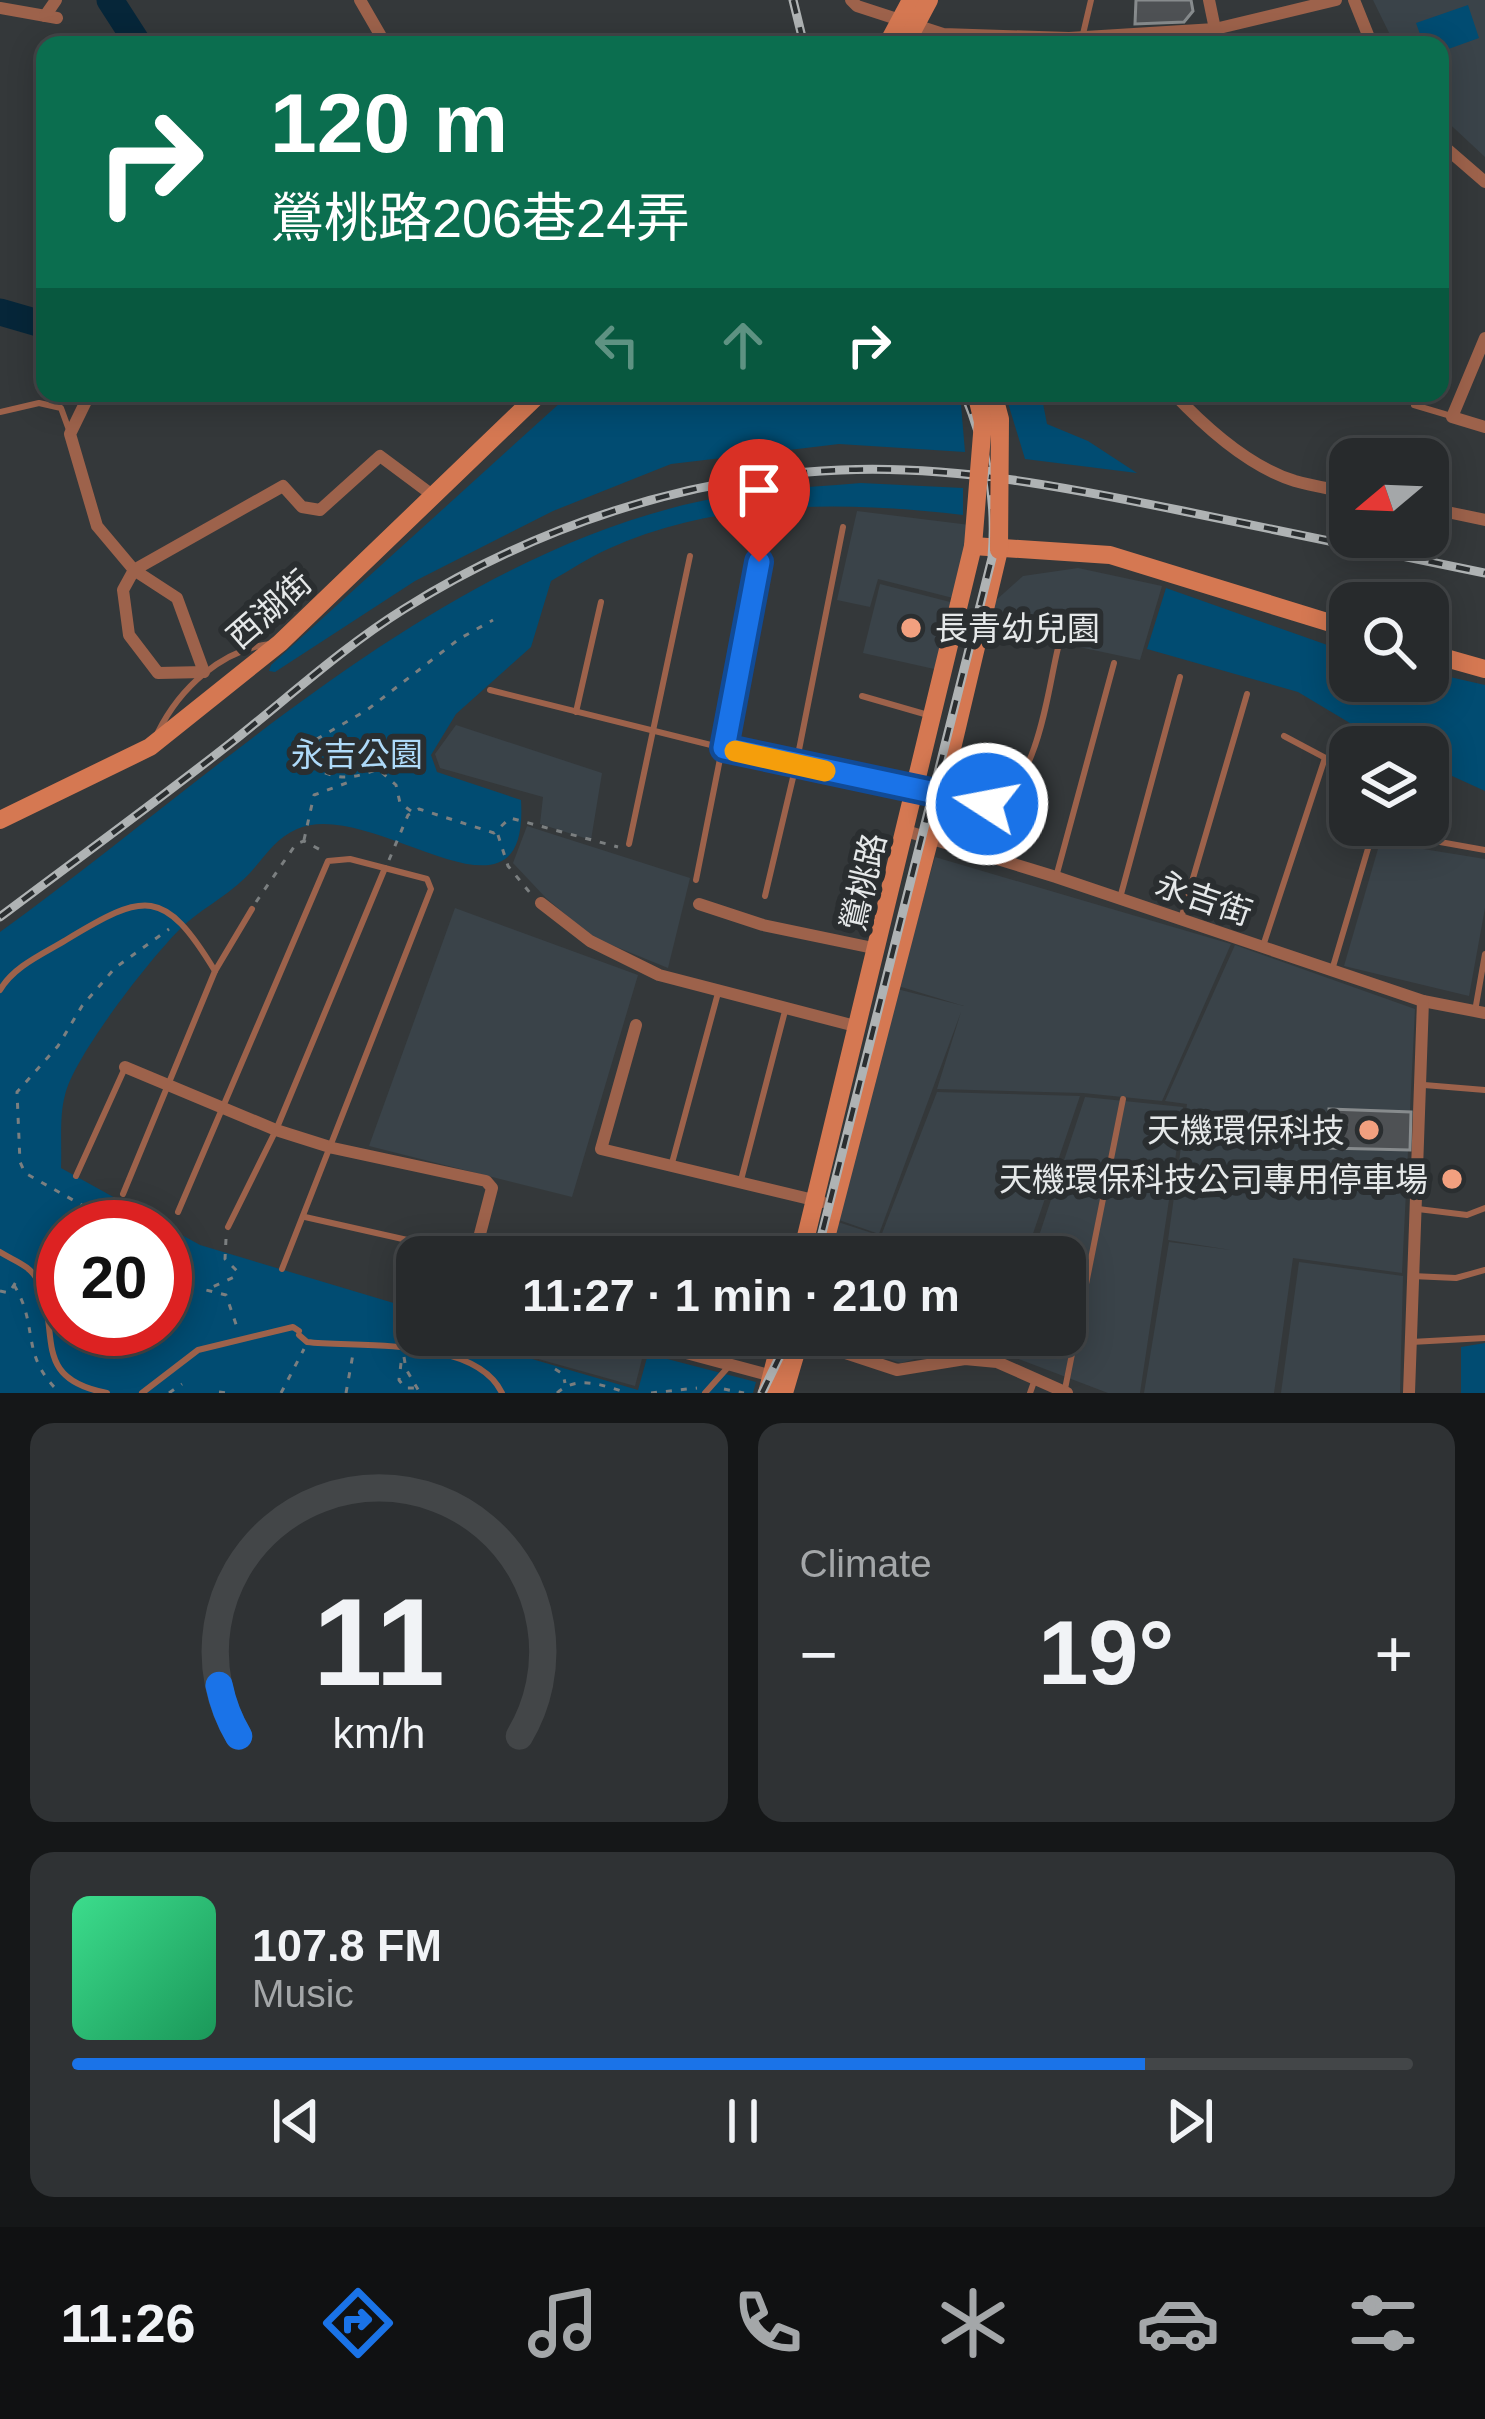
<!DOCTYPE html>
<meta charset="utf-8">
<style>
body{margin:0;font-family:Helvetica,"Noto Sans TC",sans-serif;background:#2f3234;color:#f1f3f6;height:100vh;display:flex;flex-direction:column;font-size:45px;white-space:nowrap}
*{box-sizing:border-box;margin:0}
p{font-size:39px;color:#a4a7a9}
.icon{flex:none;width:66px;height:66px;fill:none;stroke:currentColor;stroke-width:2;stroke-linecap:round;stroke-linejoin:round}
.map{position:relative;height:1393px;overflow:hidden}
.panel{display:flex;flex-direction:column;gap:30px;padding:30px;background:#151718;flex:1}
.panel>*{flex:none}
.guide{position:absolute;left:36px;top:36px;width:1413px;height:366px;border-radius:24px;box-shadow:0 6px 30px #0003,0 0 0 3px #434648;background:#0b6e4f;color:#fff;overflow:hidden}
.needle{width:78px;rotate:251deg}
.buttons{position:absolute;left:1329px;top:438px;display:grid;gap:24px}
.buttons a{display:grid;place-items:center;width:120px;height:120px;border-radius:24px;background:#272a2c;box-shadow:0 6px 30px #0003,0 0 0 3px #434648;font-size:60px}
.speed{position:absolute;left:36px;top:1200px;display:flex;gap:24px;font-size:60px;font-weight:700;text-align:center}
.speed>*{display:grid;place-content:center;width:156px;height:156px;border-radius:50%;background:#272a2c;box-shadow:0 6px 30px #0003,0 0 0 3px #434648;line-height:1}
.speed .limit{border:18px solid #d22;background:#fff;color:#111}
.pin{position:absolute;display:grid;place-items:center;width:102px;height:102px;color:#fff;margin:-123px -51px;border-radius:50% 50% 50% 0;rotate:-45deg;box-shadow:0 0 12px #0007}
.pin .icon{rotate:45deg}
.me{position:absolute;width:132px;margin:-66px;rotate:281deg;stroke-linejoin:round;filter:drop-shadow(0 0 9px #0008)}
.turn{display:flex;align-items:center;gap:42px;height:252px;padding:0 36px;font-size:54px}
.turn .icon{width:156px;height:156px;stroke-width:2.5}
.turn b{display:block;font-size:84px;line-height:102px}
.lanes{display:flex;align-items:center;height:114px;padding:0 36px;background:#0003;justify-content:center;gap:60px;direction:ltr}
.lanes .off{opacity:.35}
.big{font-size:90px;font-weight:800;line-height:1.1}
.panel .widget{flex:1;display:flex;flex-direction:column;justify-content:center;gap:18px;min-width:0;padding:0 42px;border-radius:24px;background:#2f3234}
.panel .dial{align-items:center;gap:0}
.dial svg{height:312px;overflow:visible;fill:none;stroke:#434648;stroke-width:7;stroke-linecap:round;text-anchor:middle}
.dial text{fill:#f1f3f6;stroke:none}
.song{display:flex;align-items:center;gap:36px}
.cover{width:144px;height:144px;border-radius:18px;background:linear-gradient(135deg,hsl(150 70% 55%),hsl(150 70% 35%))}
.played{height:12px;border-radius:6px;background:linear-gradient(90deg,#1a73e8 80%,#434648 80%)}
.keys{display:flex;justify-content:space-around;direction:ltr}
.heat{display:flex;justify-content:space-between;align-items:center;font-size:66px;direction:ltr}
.panel .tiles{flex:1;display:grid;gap:30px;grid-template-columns:1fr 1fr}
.widget:last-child{grid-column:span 2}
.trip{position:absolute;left:396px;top:1236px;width:690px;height:120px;border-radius:24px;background:#272a2c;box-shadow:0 6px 30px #0003,0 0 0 3px #434648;font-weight:800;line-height:120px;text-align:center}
.tabs{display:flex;height:192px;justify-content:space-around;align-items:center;background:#101112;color:#a4a7a9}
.tabs .icon{width:84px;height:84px}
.tabs .selected{color:#1a73e8}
.tabs b{font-size:54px;color:#f1f3f6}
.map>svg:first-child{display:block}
.built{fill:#3a4349}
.green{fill:#014c72;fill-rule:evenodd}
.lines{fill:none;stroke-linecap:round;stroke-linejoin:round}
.river{stroke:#062639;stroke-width:27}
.building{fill:#4e5154;stroke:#878b8d;stroke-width:3}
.path{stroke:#7b7f80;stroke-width:3;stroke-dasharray:6 9;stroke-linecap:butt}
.lane{stroke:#9d624b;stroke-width:6}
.street{stroke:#9d624b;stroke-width:12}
.secondary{stroke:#d57852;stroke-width:18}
.rail-casing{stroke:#afb3b4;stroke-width:9}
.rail{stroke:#2a2e30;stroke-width:4.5;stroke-dasharray:14;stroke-linecap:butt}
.secondary-bridge{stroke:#d57852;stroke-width:18}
.route-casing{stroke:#114b97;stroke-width:30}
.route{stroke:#1a73e8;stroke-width:21}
.slow{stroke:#f59e0b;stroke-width:21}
.poi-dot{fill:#f2a07f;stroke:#2a2e30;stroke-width:4.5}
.labels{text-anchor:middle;stroke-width:12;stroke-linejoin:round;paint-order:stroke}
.street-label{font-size:33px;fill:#e5e8e9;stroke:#2a2e30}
.poi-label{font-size:33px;fill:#e5e8e9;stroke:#2a2e30;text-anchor:end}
.park-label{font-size:33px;fill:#aedaf9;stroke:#2a2e30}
</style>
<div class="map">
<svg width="1485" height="1393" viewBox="0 0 1485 1393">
<rect width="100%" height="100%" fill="#34383a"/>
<g class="built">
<polygon points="1373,0 1485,0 1485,157 1440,115 1440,45 1395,45"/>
<polygon points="857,511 970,525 957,599 878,579 870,607 837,600"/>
<polygon points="1078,568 1162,586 1140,660 990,628 995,601 1023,576"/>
<polygon points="880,584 958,604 943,671 863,653"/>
<polygon points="456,725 602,773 591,840 540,824 543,797 440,768 435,754"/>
<polygon points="527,826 690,878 668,968 592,937 546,898 513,863"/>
<polygon points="1380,842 1485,859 1485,908 1469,996 1344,966"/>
<polygon points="935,857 1231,944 1162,1101 1083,1093 937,1089 961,1012 879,1234 839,1220 897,989 964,1006 898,986"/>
<polygon points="455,908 638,975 572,1197 369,1146"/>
<polygon points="1235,945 1415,1009 1402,1273 1293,1258 1274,1393 1144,1393 1169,1242 1231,1250 1168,1240 1187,1104 1165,1101"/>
<polygon points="937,1092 1080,1096 1025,1257 827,1257 838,1222 881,1236"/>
<polygon points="1085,1097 1183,1107 1140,1393 1108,1393 1000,1352 1006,1335 1065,1335 1065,1257 1032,1257"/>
<polygon points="1299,1262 1403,1276 1400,1393 1281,1393"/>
<polygon points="487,1335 569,1335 643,1355 635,1386 485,1344"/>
<polygon points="809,1335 938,1335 929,1355 901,1363"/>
</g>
<g class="green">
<polygon points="1468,5 1479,38 1440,52 1440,45 1424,45 1416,23"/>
<polygon points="571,393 960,393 965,452 839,444 671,464 553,511 415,581 275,672 269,671 271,665"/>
<polygon points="1005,393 1041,393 1047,424 1088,441 1137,473 1025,459"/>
<path d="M 861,483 L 963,488 L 963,515 C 845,501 718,499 608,549 C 588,558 570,570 551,581 L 531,647 L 456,714 L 431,755 L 437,772 L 521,800 C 530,947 372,795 297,829 C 273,839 262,862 244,879 C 224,898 199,910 179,930 C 150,959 74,1056 65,1095 C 59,1117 62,1145 61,1168 L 200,1245 L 417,1310 L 417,1335 L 485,1335 L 484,1345 L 638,1390 L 648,1354 L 756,1382 L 753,1393 L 0,1393 L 0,932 C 209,781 417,576 672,508 C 733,491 798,488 861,483 ZM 63,1227 L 165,1227 L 165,1329 L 63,1329 Z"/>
<polygon points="1166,588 1350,653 1350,681 1428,681 1428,672 1485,685 1485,791 1428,765 1428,747 1390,747 1298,692 1147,649"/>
<polygon points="1485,1343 1485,1393 1461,1393 1461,1347"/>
</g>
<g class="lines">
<g class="river">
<polyline points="110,0 139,45"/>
<polyline points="0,312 45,325"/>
</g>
</g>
<g class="building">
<polygon points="1136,0 1191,0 1193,11 1184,22 1135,24"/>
<polygon points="1329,1109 1411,1112 1410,1150 1328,1148"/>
</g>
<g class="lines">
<g class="path">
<path d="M 411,811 L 400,803 L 396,785 L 378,769 C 338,785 332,775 294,759 L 291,754 L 367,710 L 459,639 L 493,620"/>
<polyline points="498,835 508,866 531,894"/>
<polyline points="304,840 314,795 352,781"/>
<polyline points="389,860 408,815 419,809 494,833 510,818 618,847"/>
<polyline points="256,902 296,844 304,841 326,853"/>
<polyline points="119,1200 112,1214 103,1217 25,1173 20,1162 17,1092 58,1046 82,1006 115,968 169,929"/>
<polyline points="226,1239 225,1259 237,1271 234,1277 206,1290 226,1295 238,1330"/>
<path d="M 14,1285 C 40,1328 19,1354 60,1393"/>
<polyline points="0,1291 9,1293 19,1277"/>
<polyline points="436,1335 465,1343 469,1338 466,1335"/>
<polyline points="408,1336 411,1329 417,1329"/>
<polyline points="404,1357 406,1369 420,1393"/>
<polyline points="401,1363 399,1380 405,1388 414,1388"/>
<polyline points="555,1369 563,1374 565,1383"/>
<polyline points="724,1389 744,1393"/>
<polyline points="219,1392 226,1393"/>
<polyline points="169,1393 182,1384"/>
<polyline points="281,1393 304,1349"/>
<polyline points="346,1393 353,1354"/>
<path d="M 557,1393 C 578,1374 604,1386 628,1393"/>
<polyline points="651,1393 697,1388"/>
</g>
<g class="lane">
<polyline points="1083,34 1091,0"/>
<polyline points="1414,405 1451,416"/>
<polyline points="0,412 39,403 61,408 69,430"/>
<path d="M 490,690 L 723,748 L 987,804 C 1038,792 1047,692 1058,648"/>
<polyline points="862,696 928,715"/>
<polyline points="576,712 601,602"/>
<path d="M 158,732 C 180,688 221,650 270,644"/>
<polyline points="1284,736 1350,771"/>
<polyline points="1373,830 1485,850"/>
<polyline points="629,844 690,556"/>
<polyline points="1056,877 1114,663"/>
<polyline points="696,880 759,562"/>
<polyline points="765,896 796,765 843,527"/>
<polyline points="1120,898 1180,677"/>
<polyline points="1181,919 1247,694"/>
<polyline points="1263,946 1325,758"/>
<polyline points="1332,970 1375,825"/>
<path d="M 0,990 C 14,966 43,954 66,940 C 145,892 164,887 215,971"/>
<polyline points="1475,1011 1485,954"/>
<polyline points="1424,1085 1485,1090"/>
<polyline points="672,1163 718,993"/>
<polyline points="1278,1175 1416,1181"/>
<polyline points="76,1176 124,1070"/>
<polyline points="741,1180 785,1011"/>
<polyline points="123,1194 215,971 252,909"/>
<polyline points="1418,1209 1467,1215 1485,1208"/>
<polyline points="178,1212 328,861 350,859 427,879 431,889 282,1269"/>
<polyline points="305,1217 474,1255"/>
<polyline points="228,1227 276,1130 385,868"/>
<path d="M 0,1252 C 14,1261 30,1265 38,1281 C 62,1332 29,1378 107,1393"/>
<polyline points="1412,1276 1456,1278 1485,1270"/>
<path d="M 299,1335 L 307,1342 C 358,1348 475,1336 502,1393"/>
<polyline points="1411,1342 1485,1338"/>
<polyline points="1065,1389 1123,1099"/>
<polyline points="142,1393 198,1350 293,1327 299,1331"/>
<polyline points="705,1393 730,1365"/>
<polyline points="1030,1393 1035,1379"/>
</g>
<g class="street">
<polyline points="360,0 386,45"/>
<polyline points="851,0 857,6 943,34 1069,38 1215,29 1336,0"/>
<polyline points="1209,0 1215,29 1222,45"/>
<polyline points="1354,0 1372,45"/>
<polyline points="0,8 57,18"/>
<polyline points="45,16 56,0"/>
<polyline points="1440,143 1485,182"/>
<polyline points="1485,338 1452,417 1485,427"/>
<polyline points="90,393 70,434 97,526 134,570 177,598 204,672 158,673 129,635 123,590 134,570 283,486 302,507 320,510 380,456 435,497"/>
<path d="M 1173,393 C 1205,427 1249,467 1295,481 C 1313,486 1332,489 1350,493"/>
<polyline points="1428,508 1485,520"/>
<polyline points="906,831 1056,877 1423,1001 1485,1013"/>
<polyline points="541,903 590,941 659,975 859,1027"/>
<polyline points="699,904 763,925 878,949"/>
<polyline points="636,1025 601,1149 822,1202"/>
<polyline points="125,1067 276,1130 333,1148 486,1181 492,1188 474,1257"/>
<polyline points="619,1335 776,1377"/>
<polyline points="800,1338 897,1370 965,1359 997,1362 1067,1393"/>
<polyline points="1409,1393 1423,1001"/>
</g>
<g class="secondary">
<polyline points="1428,653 1485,669"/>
<polyline points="0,820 150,747 280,643 540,393"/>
<polyline points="801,1257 973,546 1110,555 1350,629"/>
<polyline points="821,1257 941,795 999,550"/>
<polyline points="767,1393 782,1335"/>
<polyline points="784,1393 801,1335"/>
</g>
<defs>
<g id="rail">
<polyline points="793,0 804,45"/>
<path d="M 0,917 C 77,859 156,802 232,742 C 289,697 343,647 404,609 C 535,527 687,476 841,470 C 956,465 1070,488 1183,511 C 1283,531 1384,552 1485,573"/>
<path d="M 816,1257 L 992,558 C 997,498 987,448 964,393"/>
<polyline points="762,1393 790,1335"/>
</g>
</defs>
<use href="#rail" class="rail-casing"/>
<use href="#rail" class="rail"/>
<g class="secondary-bridge">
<polyline points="887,45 911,0"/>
<polyline points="905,45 929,0"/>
<polyline points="993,393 1000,419 999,550"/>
<polyline points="973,546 983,422 976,393"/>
</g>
</g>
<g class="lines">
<defs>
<polyline id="route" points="759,562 724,748 987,804"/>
</defs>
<use href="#route" class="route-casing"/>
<use href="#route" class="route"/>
<polyline class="slow" points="735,751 825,771"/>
</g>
<g class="poi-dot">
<circle cx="911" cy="628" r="12"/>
<circle cx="1369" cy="1130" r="12"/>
<circle cx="1452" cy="1179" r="12"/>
</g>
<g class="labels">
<g class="street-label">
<text transform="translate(269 609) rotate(-41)" y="12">西湖街</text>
<text transform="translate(863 882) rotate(-77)" y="12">鶯桃路</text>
<text transform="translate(1204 898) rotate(19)" y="12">永吉街</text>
</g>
<g class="poi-label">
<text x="935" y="640" text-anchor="start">長青幼兒園</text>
<text x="1345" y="1142">天機環保科技</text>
<text x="1428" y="1191">天機環保科技公司專用停車場</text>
</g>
<g class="park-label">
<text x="357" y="766">永吉公園</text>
</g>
</g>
</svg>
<div class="buttons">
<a><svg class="needle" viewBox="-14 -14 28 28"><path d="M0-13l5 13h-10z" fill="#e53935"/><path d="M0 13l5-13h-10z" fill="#a4a7a9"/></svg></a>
<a><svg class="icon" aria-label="search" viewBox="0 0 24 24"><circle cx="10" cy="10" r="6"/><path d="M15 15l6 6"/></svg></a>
<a><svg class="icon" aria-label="layers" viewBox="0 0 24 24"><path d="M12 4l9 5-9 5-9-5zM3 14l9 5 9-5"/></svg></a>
</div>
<div class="speed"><div class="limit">20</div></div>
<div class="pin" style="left:759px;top:562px;background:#d93025"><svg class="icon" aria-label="arrive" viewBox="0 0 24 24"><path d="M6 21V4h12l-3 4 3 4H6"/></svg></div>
<svg class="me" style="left:987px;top:804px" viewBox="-20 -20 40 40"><circle r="17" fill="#1a73e8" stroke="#fff" stroke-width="3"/><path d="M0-11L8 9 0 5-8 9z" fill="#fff"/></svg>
<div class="trip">11:27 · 1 min · 210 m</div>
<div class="guide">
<div class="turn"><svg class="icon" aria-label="right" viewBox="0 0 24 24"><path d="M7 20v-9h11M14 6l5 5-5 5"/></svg><div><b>120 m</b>鶯桃路206巷24弄</div></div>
<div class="lanes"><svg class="icon off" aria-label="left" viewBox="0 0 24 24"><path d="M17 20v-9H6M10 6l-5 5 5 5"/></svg><svg class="icon off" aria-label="ahead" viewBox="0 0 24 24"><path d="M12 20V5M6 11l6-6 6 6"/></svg><svg class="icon" aria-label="right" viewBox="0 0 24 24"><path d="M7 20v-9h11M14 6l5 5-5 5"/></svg></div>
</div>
</div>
<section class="panel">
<div class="tiles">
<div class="widget dial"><svg viewBox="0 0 100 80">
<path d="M14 69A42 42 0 1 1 86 69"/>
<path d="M14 69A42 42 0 0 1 9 56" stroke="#1a73e8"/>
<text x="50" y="56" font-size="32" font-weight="700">11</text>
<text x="50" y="72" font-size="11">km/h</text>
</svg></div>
<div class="widget"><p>Climate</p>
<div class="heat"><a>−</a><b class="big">19°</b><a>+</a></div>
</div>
<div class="widget">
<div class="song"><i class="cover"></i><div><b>107.8 FM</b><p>Music</p></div></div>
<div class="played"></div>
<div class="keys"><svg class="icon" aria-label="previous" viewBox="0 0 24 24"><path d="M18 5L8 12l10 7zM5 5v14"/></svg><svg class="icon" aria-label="pause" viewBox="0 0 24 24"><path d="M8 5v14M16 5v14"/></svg><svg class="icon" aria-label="next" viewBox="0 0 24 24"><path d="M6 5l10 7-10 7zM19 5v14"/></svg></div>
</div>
</div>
</section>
<nav class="tabs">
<b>11:26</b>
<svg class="icon selected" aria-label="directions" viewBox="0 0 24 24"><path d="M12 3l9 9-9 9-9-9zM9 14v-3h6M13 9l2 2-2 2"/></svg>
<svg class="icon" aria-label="music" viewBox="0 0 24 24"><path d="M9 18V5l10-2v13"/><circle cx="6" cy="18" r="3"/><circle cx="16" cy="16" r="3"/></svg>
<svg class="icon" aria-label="phone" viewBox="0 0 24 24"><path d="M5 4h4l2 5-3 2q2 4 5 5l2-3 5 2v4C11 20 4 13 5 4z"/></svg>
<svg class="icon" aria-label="climate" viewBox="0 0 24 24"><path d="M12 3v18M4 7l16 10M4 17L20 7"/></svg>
<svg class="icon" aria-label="car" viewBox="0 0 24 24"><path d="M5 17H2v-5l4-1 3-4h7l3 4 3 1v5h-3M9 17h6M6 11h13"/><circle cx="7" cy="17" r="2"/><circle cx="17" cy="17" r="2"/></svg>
<svg class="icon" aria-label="filters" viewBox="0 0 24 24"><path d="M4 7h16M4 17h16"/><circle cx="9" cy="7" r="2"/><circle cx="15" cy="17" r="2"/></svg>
</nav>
